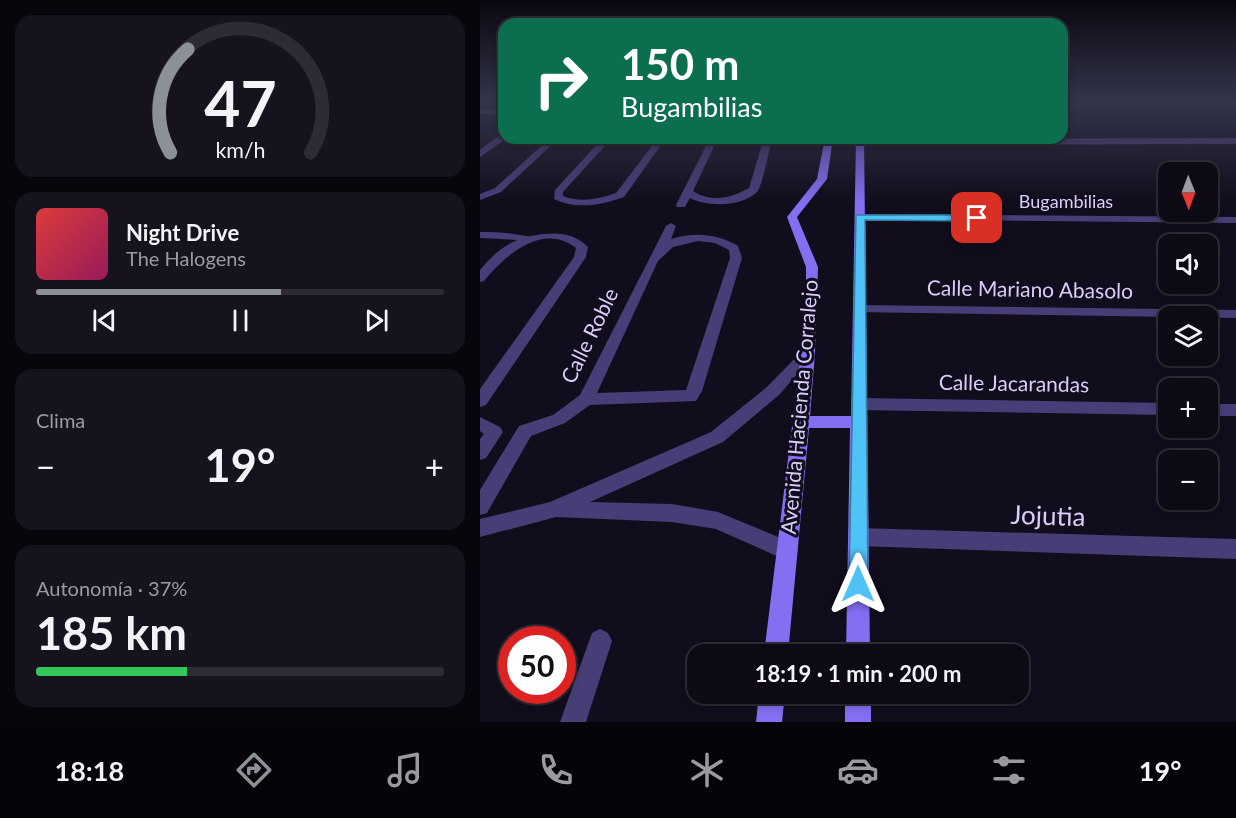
<!DOCTYPE html>
<html lang="es">
<meta charset="utf-8">
<style>
body{margin:0;font-family:Lato,sans-serif;background:#17131e;color:#f1f3f6;height:100vh;display:flex;flex-direction:column;font-size:22px;white-space:nowrap}
*{box-sizing:border-box;margin:0}
p{font-size:20px;color:#9b9aa0}
.icon{flex:none;width:33px;height:33px;fill:none;stroke:currentColor;stroke-width:2;stroke-linecap:round;stroke-linejoin:round}
.map{position:relative;flex:1;overflow:hidden}
.side{display:flex;flex-direction:column;gap:15px;padding:15px;background:#08060c;width:480px}
.side>*{flex:none}
.guide{position:absolute;left:18px;top:18px;width:570px;height:126px;border-radius:18px;box-shadow:0 3px 9px #0003,0 0 0 2px #2e2b34;background:#0b6e4f;color:#fff;overflow:hidden}
.needle{width:39px;rotate:179deg}
.tools{position:absolute;left:678px;top:162px;display:grid;gap:12px}
.tools a{display:grid;place-items:center;width:60px;height:60px;border-radius:12px;background:#0e0a15;box-shadow:0 3px 9px #0003,0 0 0 2px #2e2b34;font-size:30px}
.speed{position:absolute;left:18px;top:626px;display:flex;gap:12px;font-size:30px;font-weight:700;text-align:center}
.speed>*{display:grid;place-content:center;width:78px;height:78px;border-radius:50%;background:#0e0a15;box-shadow:0 3px 9px #0003,0 0 0 2px #2e2b34;line-height:1}
.speed .limit{border:9px solid #d22;background:#fff;color:#111}
.pin{position:absolute;display:grid;place-items:center;width:51px;height:51px;color:#fff;margin:-26px;border-radius:12px;box-shadow:0 3px 9px #0006}
.me{position:absolute;width:66px;margin:-33px;rotate:0deg;stroke-linejoin:round;filter:drop-shadow(0 0 4px #0008)}
.turn{display:flex;align-items:center;gap:21px;height:126px;padding:0 24px;font-size:27px}
.turn .icon{width:78px;height:78px;stroke-width:2.5}
.turn b{display:block;font-size:42px;line-height:51px}
.big{font-size:45px;font-weight:700;line-height:1.1}
.side .card{flex:1;display:flex;flex-direction:column;justify-content:center;gap:9px;min-width:0;padding:0 21px;border-radius:18px;background:#17131e}
.side .dial{align-items:center;gap:0}
.dial svg{height:156px;overflow:visible;fill:none;stroke:#2e2b34;stroke-width:7;stroke-linecap:round;text-anchor:middle}
.dial text{fill:#f1f3f6;stroke:none}
.song{display:flex;align-items:center;gap:18px}
.cover{width:72px;height:72px;border-radius:9px;background:linear-gradient(135deg,hsl(0 70% 55%),hsl(330 70% 35%))}
.played{height:6px;border-radius:3px;background:linear-gradient(90deg,#8c9099 60%,#2e2b34 60%)}
.keys{display:flex;justify-content:space-around;direction:ltr}
.heat{display:flex;justify-content:space-between;align-items:center;font-size:33px;direction:ltr}
.charge{height:9px;border-radius:4px;background:linear-gradient(90deg,#34c759 37%,#2e2b34 0)}
.trip{position:absolute;left:207px;top:644px;width:342px;height:60px;border-radius:18px;background:#0e0a15;box-shadow:0 3px 9px #0003,0 0 0 2px #2e2b34;font-weight:700;line-height:60px;text-align:center}
.tabs{display:flex;height:96px;justify-content:space-around;align-items:center;background:#060408;color:#9b9aa0}
.tabs .icon{width:42px;height:42px}
.tabs .current{color:#8c9099}
.tabs b{font-size:27px;color:#f1f3f6}
main{display:flex;flex:1;min-height:0}
.map>svg:first-child{display:block}
.lines{fill:none;stroke-linecap:round;stroke-linejoin:round}
.minor{fill:#473d77;fill-rule:evenodd}
.tertiary{fill:#473d77;fill-rule:evenodd}
.secondary{fill:#846ef1;fill-rule:evenodd}
.route{fill:#4fc3f7;stroke:#337fa1;stroke-width:1.5}
.labels{text-anchor:middle;stroke-width:6;stroke-linejoin:round;paint-order:stroke}
.far-street-label{font-size:18px;fill:#d9cefa;stroke:#120d1c}
.street-label{font-size:21px;fill:#d9cefa;stroke:#120d1c}
.near-street-label{font-size:26px;fill:#d9cefa;stroke:#120d1c}
</style>
<main>
<section class="side">
<div class="card dial"><svg viewBox="0 0 100 80">
<path d="M14 69A42 42 0 1 1 86 69"/>
<path d="M14 69A42 42 0 0 1 23 16" stroke="#8c9099"/>
<text x="50" y="56" font-size="32" font-weight="700">47</text>
<text x="50" y="72" font-size="11">km/h</text>
</svg></div>
<div class="card">
<div class="song"><i class="cover"></i><div><b>Night Drive</b><p>The Halogens</p></div></div>
<div class="played"></div>
<div class="keys"><svg class="icon" aria-label="previous" viewBox="0 0 24 24"><path d="M18 5L8 12l10 7zM5 5v14"/></svg><svg class="icon" aria-label="pause" viewBox="0 0 24 24"><path d="M8 5v14M16 5v14"/></svg><svg class="icon" aria-label="next" viewBox="0 0 24 24"><path d="M6 5l10 7-10 7zM19 5v14"/></svg></div>
</div>
<div class="card"><p>Clima</p>
<div class="heat"><a>−</a><b class="big">19°</b><a>+</a></div>
</div>
<div class="card"><p>Autonomía · 37%</p><b class="big">185 km</b><div class="charge"></div></div>
</section>
<div class="map">
<svg width="756" height="722" viewBox="0 0 756 722">
<rect width="100%" height="100%" fill="#120d1c"/>
<g class="lines">
<g class="minor">
<rect x="0" y="110" width="24" height="4"/>
<polygon points="21,134 24,134 24,138 27,138 0,157 0,150"/>
<polygon points="70,138 79,138 21,192 0,200 0,194 15,188"/>
<path d="M 123,138 L 132,138 L 83,192 L 83,196 C 100,203 119,199 136,193 L 178,138 L 186,138 L 144,197 C 121,205 97,210 74,199 L 75,190 Z"/>
<path d="M 230,138 L 238,138 L 213,191 C 231,203 251,198 269,188 L 284,138 L 292,138 C 290,148 282,187 277,192 C 262,207 227,207 210,198 L 205,207 L 197,207 L 196,205 Z"/>
<polygon points="756,138 756,144 380,145 376,142 380,139"/>
<polygon points="380,214 756,217 756,223 376,219 375,217"/>
<path d="M 191,223 L 196,226 L 191,239 C 213,232 237,233 258,246 L 262,258 L 222,391 L 216,401 L 110,405 L 85,423 L 51,436 L 7,513 L 0,515 L 0,490 L 39,426 L 73,415 L 100,395 L 186,226 ZM 218,241 L 235,243 L 249,250 L 250,258 L 206,390 L 117,393 L 178,261 L 193,247 Z"/>
<path d="M 0,232 C 16,232 31,233 46,236 C 52,237 59,234 65,234 C 80,232 97,235 108,247 L 106,257 L 6,405 L 0,407 L 0,389 L 94,257 L 96,248 C 63,222 25,255 4,281 L 0,282 L 0,270 C 11,257 21,247 37,240 L 0,238 Z"/>
<polygon points="380,305 756,310 756,318 375,312 373,309 375,306"/>
<polygon points="379,398 688,403 688,415 379,410 373,408 371,404 373,400"/>
<rect x="728" y="404" width="28" height="12"/>
<polygon points="0,417 20,427 23,432 6,458 0,460 0,439 4,434 0,431"/>
<polygon points="379,528 756,539 756,559 379,546 372,544 369,537 372,530"/>
<polygon points="120,629 128,633 132,641 106,722 80,722 112,633"/>
</g>
<g class="tertiary">
<polygon points="748,101 756,101 756,105"/>
<polygon points="328,348 335,353 299,395 243,442 110,502 192,504 238,512 315,544 318,551 315,558 308,561 236,529 192,522 76,517 0,537 0,519 70,502 231,432 287,387 323,350"/>
</g>
<g class="secondary">
<polygon points="345,138 353,138 347,179 317,217 338,267 335,353 330,416 371,416 376,138 384,138 390,654 366,654 370,428 329,428 308,654 284,654 321,353 326,285 326,267 307,217 337,179"/>
<polygon points="279,693 305,693 302,722 276,722"/>
<rect x="365" y="693" width="26" height="29"/>
</g>
</g>
<linearGradient id="sky" x2="0" y2="1"><stop stop-color="#0a070f"/><stop offset="0.5" stop-color="#33354b"/><stop offset="1" stop-color="#33354b" stop-opacity="0"/></linearGradient>
<rect width="756" height="202" fill="url(#sky)"/>
<polygon class="route" points="376,215 497,215 502,218 497,221 385,220 388,584 385,591 378,594 371,591 369,584"/>
<g class="labels">
<g class="far-street-label">
<text x="586" y="208">Bugambilias</text>
</g>
<g class="street-label">
<text transform="translate(550 290) rotate(1)" y="7">Calle Mariano Abasolo</text>
<text transform="translate(110 336) rotate(-64)" y="7">Calle Roble</text>
<text transform="translate(534 384) rotate(1)" y="7">Calle Jacarandas</text>
<text transform="translate(320 407) rotate(-85)" y="7">Avenida Hacienda Corralejo</text>
</g>
<g class="near-street-label">
<text transform="translate(568 516) rotate(2)" y="9">Jojutia</text>
</g>
</g>
</svg>
<div class="tools">
<a><svg class="needle" viewBox="-14 -14 28 28"><path d="M0-13l5 13h-10z" fill="#e53935"/><path d="M0 13l5-13h-10z" fill="#9b9aa0"/></svg></a>
<a><svg class="icon" aria-label="sound" viewBox="0 0 24 24"><path d="M4 9h4l5-4v14l-5-4H4zM17 9q2 3 0 6"/></svg></a>
<a><svg class="icon" aria-label="layers" viewBox="0 0 24 24"><path d="M12 4l9 5-9 5-9-5zM3 14l9 5 9-5"/></svg></a>
<a>+</a>
<a>−</a>
</div>
<div class="speed"><div class="limit">50</div></div>
<div class="pin" style="left:497px;top:218px;background:#d93025"><svg class="icon" aria-label="arrive" viewBox="0 0 24 24"><path d="M6 21V4h12l-3 4 3 4H6"/></svg></div>
<svg class="me" style="left:378px;top:584px" viewBox="-20 -20 40 40"><path d="M0-17L14 15 0 8-14 15z" fill="#4fc3f7" stroke="#fff" stroke-width="4"/></svg>
<div class="trip">18:19 · 1 min · 200 m</div>
<div class="guide">
<div class="turn"><svg class="icon" aria-label="right" viewBox="0 0 24 24"><path d="M7 20v-9h11M14 6l5 5-5 5"/></svg><div><b>150 m</b>Bugambilias</div></div>
</div>
</div>
</main>
<nav class="tabs">
<b>18:18</b>
<svg class="icon current" aria-label="directions" viewBox="0 0 24 24"><path d="M12 3l9 9-9 9-9-9zM9 14v-3h6M13 9l2 2-2 2"/></svg>
<svg class="icon" aria-label="music" viewBox="0 0 24 24"><path d="M9 18V5l10-2v13"/><circle cx="6" cy="18" r="3"/><circle cx="16" cy="16" r="3"/></svg>
<svg class="icon" aria-label="phone" viewBox="0 0 24 24"><path d="M5 4h4l2 5-3 2q2 4 5 5l2-3 5 2v4C11 20 4 13 5 4z"/></svg>
<svg class="icon" aria-label="climate" viewBox="0 0 24 24"><path d="M12 3v18M4 7l16 10M4 17L20 7"/></svg>
<svg class="icon" aria-label="car" viewBox="0 0 24 24"><path d="M5 17H2v-5l4-1 3-4h7l3 4 3 1v5h-3M9 17h6M6 11h13"/><circle cx="7" cy="17" r="2"/><circle cx="17" cy="17" r="2"/></svg>
<svg class="icon" aria-label="filters" viewBox="0 0 24 24"><path d="M4 7h16M4 17h16"/><circle cx="9" cy="7" r="2"/><circle cx="15" cy="17" r="2"/></svg>
<b>19°</b>
</nav>
